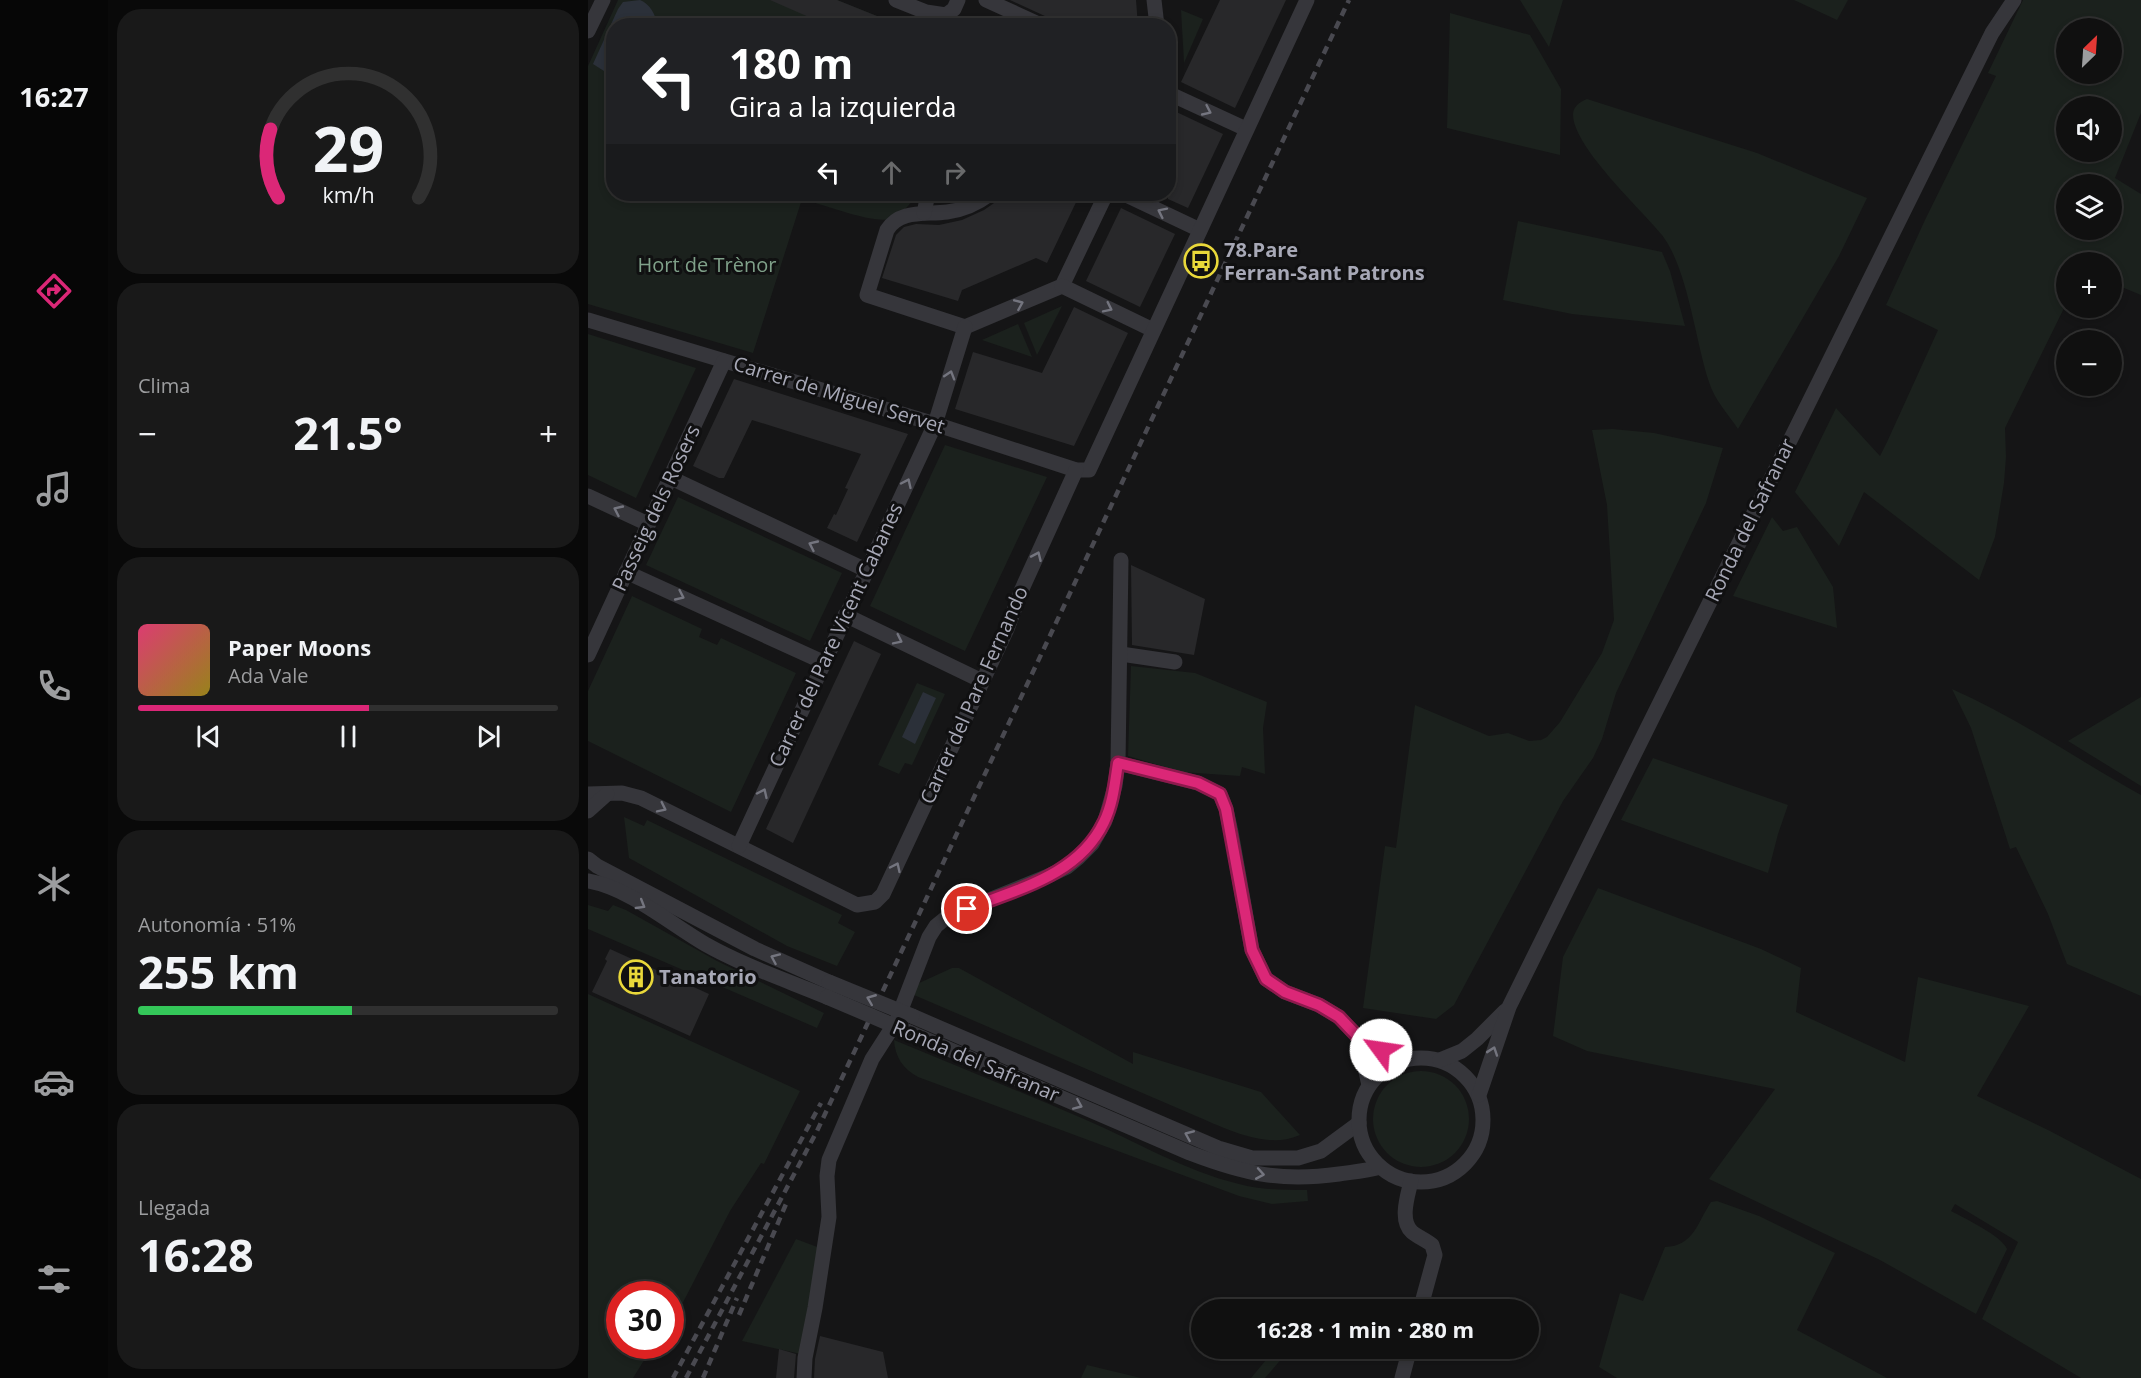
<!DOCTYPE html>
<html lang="es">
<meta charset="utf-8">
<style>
body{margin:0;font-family:"Open Sans",sans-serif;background:#191919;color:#f1f3f6;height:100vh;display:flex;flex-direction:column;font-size:22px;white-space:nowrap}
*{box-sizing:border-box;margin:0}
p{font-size:20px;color:#9c9d9f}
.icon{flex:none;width:33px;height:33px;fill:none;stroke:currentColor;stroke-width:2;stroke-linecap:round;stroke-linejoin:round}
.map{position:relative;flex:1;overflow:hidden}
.details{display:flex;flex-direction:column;gap:9px;padding:9px;background:#090909;width:480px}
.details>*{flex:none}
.banner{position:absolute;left:18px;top:18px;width:570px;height:183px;border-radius:24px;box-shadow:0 3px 9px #0003,0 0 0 2px #303030;background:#202124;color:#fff;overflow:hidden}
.needle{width:39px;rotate:25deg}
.controls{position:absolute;left:1468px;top:18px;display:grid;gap:12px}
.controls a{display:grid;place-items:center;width:66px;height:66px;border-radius:50%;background:#101010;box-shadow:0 3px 9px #0003,0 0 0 2px #303030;font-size:30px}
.speed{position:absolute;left:18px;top:1281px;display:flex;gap:12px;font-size:30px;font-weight:700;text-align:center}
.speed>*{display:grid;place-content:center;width:78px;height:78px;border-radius:50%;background:#101010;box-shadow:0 3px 9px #0003,0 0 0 2px #303030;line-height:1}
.speed .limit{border:9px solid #d22;background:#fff;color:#111}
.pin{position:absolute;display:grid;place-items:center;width:51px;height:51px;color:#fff;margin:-26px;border:3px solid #fff;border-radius:50%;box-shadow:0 2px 6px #0007}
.me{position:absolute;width:66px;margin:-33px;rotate:301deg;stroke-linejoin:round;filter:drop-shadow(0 0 4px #0008)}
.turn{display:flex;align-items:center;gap:21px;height:126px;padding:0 24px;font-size:27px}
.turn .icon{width:78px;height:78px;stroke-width:2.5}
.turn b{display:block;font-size:42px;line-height:51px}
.lanes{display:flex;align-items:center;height:57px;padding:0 24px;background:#0003;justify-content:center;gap:30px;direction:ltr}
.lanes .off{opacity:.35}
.big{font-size:45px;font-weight:700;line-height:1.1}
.details .card{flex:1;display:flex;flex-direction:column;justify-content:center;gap:9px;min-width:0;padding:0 21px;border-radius:24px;background:#191919}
.details .dial{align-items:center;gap:0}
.dial svg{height:156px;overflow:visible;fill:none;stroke:#303030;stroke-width:7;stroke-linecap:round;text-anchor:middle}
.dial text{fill:#f1f3f6;stroke:none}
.song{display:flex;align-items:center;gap:18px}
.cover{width:72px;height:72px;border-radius:9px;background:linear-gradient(135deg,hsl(340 70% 55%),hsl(50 70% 35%))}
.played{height:6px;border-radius:3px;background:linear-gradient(90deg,#db2777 55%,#303030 55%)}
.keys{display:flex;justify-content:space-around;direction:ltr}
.heat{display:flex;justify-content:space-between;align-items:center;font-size:33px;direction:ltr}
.charge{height:9px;border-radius:4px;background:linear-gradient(90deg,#34c759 51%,#303030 0)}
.trip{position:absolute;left:603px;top:1299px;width:348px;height:60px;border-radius:30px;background:#101010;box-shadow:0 3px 9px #0003,0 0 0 2px #303030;font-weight:700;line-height:60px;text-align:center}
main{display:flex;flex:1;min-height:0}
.tabs{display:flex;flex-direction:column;width:108px;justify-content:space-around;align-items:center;background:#060606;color:#9c9d9f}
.tabs .icon{width:42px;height:42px}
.tabs .active{color:#db2777}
.tabs b{font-size:27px;color:#f1f3f6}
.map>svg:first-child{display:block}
.green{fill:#1b211d;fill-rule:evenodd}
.water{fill:#2b3039}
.building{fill:#28282a}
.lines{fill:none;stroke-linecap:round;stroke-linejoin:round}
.minor{stroke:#36363b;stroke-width:15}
.rail{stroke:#494950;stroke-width:4.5;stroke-dasharray:8 6;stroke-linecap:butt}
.minor-bridge{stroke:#36363b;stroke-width:15}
.oneway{stroke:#74757f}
.route-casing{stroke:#8e194d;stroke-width:15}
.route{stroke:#db2777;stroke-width:10}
.labels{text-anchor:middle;stroke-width:6;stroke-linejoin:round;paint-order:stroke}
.poi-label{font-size:20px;font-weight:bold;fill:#a7a8b6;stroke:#101011;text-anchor:start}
.park-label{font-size:20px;fill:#7fa089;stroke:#101011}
.street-label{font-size:20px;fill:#a7a8b6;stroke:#101011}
</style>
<main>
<nav class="tabs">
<b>16:27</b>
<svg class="icon active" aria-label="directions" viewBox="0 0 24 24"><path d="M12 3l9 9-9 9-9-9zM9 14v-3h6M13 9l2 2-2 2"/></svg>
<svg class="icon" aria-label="music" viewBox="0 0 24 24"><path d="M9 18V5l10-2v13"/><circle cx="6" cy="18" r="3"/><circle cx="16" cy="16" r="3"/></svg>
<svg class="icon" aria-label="phone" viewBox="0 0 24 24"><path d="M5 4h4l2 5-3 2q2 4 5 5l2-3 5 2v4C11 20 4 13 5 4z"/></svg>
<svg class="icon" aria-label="climate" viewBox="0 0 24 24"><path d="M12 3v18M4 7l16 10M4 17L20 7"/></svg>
<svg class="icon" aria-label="car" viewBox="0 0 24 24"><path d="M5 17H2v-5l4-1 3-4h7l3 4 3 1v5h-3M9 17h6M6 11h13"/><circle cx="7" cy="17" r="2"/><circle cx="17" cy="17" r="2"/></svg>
<svg class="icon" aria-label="filters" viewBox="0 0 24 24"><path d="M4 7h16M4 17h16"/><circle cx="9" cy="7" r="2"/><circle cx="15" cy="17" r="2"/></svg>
</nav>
<section class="details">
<div class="card dial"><svg viewBox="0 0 100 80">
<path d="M14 69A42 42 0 1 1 86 69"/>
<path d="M14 69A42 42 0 0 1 10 34" stroke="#db2777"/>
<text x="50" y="56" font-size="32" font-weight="700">29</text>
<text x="50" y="72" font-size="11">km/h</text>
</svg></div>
<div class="card"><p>Clima</p>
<div class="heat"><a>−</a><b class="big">21.5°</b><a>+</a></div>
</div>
<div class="card">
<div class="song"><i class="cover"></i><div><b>Paper Moons</b><p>Ada Vale</p></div></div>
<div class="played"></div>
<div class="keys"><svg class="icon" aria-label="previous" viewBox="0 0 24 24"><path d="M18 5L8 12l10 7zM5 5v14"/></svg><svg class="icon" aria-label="pause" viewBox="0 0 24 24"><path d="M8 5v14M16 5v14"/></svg><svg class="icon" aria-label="next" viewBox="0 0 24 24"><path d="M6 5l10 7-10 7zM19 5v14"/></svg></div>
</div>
<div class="card"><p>Autonomía · 51%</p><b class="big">255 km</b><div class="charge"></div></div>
<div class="card"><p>Llegada</p><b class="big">16:28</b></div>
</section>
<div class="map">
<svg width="1553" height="1378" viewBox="0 0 1553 1378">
<rect width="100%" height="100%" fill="#151516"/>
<g class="green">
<path d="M 30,0 L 249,0 L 312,25 L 26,26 L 26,194 L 329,194 C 324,203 312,216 302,219 C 285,224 234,204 214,199 L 165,353 L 0,304 L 0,66 Z"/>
<polygon points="932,0 975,0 961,47"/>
<polygon points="1206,0 1260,0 1249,20"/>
<path d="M 1435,0 L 1553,0 L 1553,113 L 1527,178 L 1553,194 L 1553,295 L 1524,283 L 1524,262 L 1479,262 L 1479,302 L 1417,428 L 1418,457 L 1416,483 L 1407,537 L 1391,580 L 1276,492 L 1251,546 L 1207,492 L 1248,408 L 1292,456 L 1299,442 L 1350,330 L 1298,305 L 1337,220 L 1408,76 L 1400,73 ZM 1524,28 L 1524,74 L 1479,74 L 1479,28 ZM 1479,106 L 1524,106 L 1524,152 L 1479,152 ZM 1524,184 L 1524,230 L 1479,230 L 1479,184 Z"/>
<polygon points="593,10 615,19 596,63"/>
<polygon points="862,13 942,35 973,89 972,155 859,128"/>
<path d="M 999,99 L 1169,153 L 1279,198 L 1251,256 L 1150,429 C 1140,414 1126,399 1121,382 C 1107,340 1100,269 1074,235 C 1053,209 986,148 985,115 C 985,107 991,102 999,99 Z"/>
<polygon points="930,221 1074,252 1082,271 1097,326 984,314 915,300"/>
<polygon points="474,306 449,355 436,323"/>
<polygon points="430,324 444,357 394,340"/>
<polygon points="0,334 108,368 48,498 0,475"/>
<polygon points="1024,429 1066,433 1135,448 1118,503 1028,693 1014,739 1005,758 975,801 866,1005 848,1019 775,1008 797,846 808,848 827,705 901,736 920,733 941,741 953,740 959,737 972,722 1014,653 1026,620 1019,505 1004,430"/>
<polygon points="357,445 459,477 377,651 282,606"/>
<polygon points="90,497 254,573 222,641 58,565"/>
<polygon points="1184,517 1195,531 1209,527 1245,587 1249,628 1145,596"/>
<polygon points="44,596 114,629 111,637 129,645 133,638 208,673 143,812 0,741 0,691"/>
<polygon points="543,666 607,673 679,702 675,728 677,774 654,767 652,776 594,772 540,756"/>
<polygon points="329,683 357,694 324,765 317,763 311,774 290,765"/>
<path d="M 1364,689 C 1430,718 1490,760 1553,795 L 1553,996 L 1479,964 L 1460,914 L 1428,847 L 1422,849 L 1383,728 Z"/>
<polygon points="1553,697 1553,786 1480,741"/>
<polygon points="1065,758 1200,805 1190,834 1180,873 1033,820"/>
<polygon points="36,817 56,826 59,820 254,915 250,923 267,932 249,966 199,946 41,858"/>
<path d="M 1010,888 L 1173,949 L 1213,968 L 1208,1012 L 1317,1062 L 1330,977 L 1441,1006 L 1389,1096 L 1462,1131 L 1553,1179 L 1553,1378 L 1493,1378 L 1394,1319 L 1430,1242 L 1367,1204 L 1363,1211 C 1376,1218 1414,1236 1419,1249 L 1388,1314 L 1292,1260 L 1121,1179 L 1187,1089 L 999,1051 L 965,1036 L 975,957 Z"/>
<polygon points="0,905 20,911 25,905 38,910 129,961 236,1013 229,1028 0,929"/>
<path d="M 364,968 L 371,968 L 545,1064 L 545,1052 L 673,1092 L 712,1135 C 677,1151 633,1126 601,1113 L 326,995 L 329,984 Z"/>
<polygon points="0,994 212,1091 176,1164 173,1163 142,1211 87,1318 83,1317 82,1294 32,1294 32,1346 65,1346 45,1378 0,1378"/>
<path d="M 306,1040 C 369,1066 433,1092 496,1119 C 547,1141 597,1171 651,1184 C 674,1190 696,1190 719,1190 L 720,1201 L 684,1204 L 651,1196 L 330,1077 C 315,1069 307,1057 306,1040 Z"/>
<circle cx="833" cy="1119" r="48"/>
<path d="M 1129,1201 L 1171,1216 L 1247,1253 L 1209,1330 L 1299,1378 L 1029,1378 L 1011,1367 L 1032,1293 L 1055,1301 L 1077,1247 C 1106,1246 1109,1223 1123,1202 Z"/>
<polygon points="208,1239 232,1248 213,1354 154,1341"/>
<polygon points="687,1349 702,1349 677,1378 663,1378"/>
<polygon points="499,1365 553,1378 493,1378"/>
</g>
<g class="water">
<path d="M 52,0 C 62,4 68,15 69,25 L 26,26 L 25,73 L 16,71 L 5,64 L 30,9 L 35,2 Z"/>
<polygon points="335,692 348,698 327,744 314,737"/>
</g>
<g class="building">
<polygon points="182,0 249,0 311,25 259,26 241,18 239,25"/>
<polygon points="422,0 548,0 550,26 471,26 459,17"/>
<polygon points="632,0 698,0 647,108 593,82"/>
<polygon points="580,108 635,134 600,208 580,199"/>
<polygon points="419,194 492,194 459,263 448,258 381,287 374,290 370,301 294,278 308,235 316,227 328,224 351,225 374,220 396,210"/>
<polygon points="533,208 587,234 552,307 498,281"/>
<polygon points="486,307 540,333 486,446 367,409 385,352 454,373"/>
<polygon points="146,379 320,434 269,542 239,528 246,514 248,515 260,489 257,488 273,454 164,420 136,478 131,478 105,466"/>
<polygon points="543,565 617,599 606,655 544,645"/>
<polygon points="266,641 293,654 205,843 178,829"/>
<polygon points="22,949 121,994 102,1036 4,992 19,961 17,959"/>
<polygon points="232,1336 295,1352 300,1378 226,1378 227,1359"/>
<polygon points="191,1349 208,1354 206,1378 188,1378"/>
</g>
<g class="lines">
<g class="minor">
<polyline points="308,0 338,12 358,15 366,9 370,0"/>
<polyline points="398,0 455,26"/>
<polyline points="566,0 569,26"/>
<polyline points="0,31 15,0"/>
<polyline points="580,93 658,129"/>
<path d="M 402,194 C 390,203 375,210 359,212 C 338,215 312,209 299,230 L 279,295 L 377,327 L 474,286 L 518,194"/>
<polyline points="536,194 612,230"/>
<polyline points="336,213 340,194"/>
<polyline points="474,286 565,330"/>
<polyline points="0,320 347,424 488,470 501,470 719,0"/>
<polyline points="81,477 278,570"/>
<polyline points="0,496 60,524"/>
<polyline points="38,572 235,662"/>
<polyline points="257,615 394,681"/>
<polyline points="533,654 587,662"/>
<polyline points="0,655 136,361"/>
<polyline points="530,763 610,783 632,794 638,809 643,832 664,950 678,979 697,992 731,1005 751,1017 770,1037 813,1061"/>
<polyline points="0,794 34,793 53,798 269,905 287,902 295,894 419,629 434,589 488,470"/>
<polyline points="0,811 19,794"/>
<polyline points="151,846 347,424 377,327"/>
<polyline points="0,859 9,866 167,949 241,982"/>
<path d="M 0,881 C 41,888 81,923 117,944 C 156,966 198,980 239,997"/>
<polyline points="324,1016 630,1148 664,1158 710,1158 733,1151 771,1123"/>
<path d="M 321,1032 L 602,1153 C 657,1174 693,1182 751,1174 C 765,1172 779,1171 792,1167"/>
<polyline points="770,1037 781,1085"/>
<circle cx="833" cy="1120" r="62"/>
<polyline points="852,1060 874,1051 889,1039 917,1011"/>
<polyline points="891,1095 921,1007 1404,33 1426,0"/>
<path d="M 823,1181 C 820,1195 811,1220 824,1232 C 830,1237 838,1240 844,1245 L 847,1255 L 832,1310"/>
<polyline points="216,1378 217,1358 227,1308 241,1217 239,1176 241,1160 284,1059 309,1020 341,937 348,926 359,917 458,877 479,867 490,858 504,844 517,821 527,786 530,763 533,560"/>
<polyline points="814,1378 822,1348"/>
</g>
<g class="rail">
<polyline points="151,1315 198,1204"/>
<polyline points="85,1378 233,1103"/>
<polyline points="98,1378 229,1131 761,0"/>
<polyline points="115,1378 149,1298"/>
</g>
<g class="minor-bridge">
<polyline points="241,982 324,1016"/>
<polyline points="239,997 321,1032"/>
</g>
</g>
<defs><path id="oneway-chevron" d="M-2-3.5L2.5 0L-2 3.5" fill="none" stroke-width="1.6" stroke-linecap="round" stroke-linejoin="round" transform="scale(1.5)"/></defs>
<g class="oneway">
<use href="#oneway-chevron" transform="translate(619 111) rotate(25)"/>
<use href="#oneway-chevron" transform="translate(574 212) rotate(-154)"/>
<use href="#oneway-chevron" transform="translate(431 304) rotate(-23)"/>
<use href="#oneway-chevron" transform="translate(520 308) rotate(26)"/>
<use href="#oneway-chevron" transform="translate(362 375) rotate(-73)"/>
<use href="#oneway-chevron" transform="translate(319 483) rotate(-65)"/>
<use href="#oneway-chevron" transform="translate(30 510) rotate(-155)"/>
<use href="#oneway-chevron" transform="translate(225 545) rotate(-155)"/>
<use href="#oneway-chevron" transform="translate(449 556) rotate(-66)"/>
<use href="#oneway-chevron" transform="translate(92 596) rotate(25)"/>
<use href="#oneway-chevron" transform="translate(310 640) rotate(26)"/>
<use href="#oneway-chevron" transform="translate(175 793) rotate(-65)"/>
<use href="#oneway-chevron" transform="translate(74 808) rotate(26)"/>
<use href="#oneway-chevron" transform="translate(308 867) rotate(-65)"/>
<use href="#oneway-chevron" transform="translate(53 905) rotate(31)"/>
<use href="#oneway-chevron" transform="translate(187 958) rotate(-156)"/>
<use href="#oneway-chevron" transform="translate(283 999) rotate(-158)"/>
<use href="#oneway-chevron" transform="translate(905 1051) rotate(-71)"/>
<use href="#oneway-chevron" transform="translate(490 1105) rotate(23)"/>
<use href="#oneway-chevron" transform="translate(601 1135) rotate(-157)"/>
<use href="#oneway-chevron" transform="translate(672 1174) rotate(10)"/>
</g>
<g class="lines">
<defs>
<path id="route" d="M 379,909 C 430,889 491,875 516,822 C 525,804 527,782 530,763 L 610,783 L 632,794 L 638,809 L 664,950 L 678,979 L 697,992 L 731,1005 L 751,1017 L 770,1037 L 793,1050"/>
</defs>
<use href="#route" class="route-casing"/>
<use href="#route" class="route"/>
</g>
<defs>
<symbol id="bus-ring" viewBox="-11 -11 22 22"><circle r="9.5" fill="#101011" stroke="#e9d83a" stroke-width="1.5"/><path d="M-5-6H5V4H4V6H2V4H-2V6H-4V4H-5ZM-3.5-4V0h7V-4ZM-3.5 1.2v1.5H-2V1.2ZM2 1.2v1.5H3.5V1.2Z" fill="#e9d83a"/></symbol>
<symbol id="building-ring" viewBox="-11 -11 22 22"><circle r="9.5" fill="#101011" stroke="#e9d83a" stroke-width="1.5"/><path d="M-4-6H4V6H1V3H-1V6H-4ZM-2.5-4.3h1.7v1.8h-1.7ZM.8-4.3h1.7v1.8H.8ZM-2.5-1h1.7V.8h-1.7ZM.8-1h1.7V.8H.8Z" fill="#e9d83a"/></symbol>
</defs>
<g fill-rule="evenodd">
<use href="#bus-ring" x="594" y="242" width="38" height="38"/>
<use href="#building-ring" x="29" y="958" width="38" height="38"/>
</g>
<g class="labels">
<g class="poi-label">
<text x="636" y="257">78.Pare<tspan x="636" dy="23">Ferran-Sant Patrons</tspan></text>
<text x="71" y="984">Tanatorio</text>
</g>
<g class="park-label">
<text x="119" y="272">Hort de Trènor</text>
</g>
<g class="street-label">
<text transform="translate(251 395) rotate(17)" y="7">Carrer de Miguel Servet</text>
<text transform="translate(68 508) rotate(-65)" y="7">Passeig dels Rosers</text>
<text transform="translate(1162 520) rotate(-64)" y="7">Ronda del Safranar</text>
<text transform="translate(248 635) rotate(-65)" y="7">Carrer del Pare Vicent Cabanes</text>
<text transform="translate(386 695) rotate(-66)" y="7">Carrer del Pare Fernando</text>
<text transform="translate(388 1061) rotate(23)" y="7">Ronda del Safranar</text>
</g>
</g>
</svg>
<div class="controls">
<a><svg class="needle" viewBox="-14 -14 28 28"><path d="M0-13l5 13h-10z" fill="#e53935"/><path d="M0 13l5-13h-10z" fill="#9c9d9f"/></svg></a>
<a><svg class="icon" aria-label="sound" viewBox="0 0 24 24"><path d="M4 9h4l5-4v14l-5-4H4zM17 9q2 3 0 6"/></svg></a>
<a><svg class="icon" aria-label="layers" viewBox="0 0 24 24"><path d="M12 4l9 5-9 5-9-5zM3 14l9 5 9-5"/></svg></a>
<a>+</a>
<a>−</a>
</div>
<div class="speed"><div class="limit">30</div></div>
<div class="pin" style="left:379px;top:909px;background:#d93025"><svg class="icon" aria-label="arrive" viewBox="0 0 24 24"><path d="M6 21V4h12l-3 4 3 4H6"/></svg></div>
<svg class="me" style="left:793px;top:1050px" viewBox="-20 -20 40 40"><circle r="19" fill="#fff"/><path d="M0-13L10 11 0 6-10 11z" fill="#db2777"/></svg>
<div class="trip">16:28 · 1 min · 280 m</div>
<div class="banner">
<div class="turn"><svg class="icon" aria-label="left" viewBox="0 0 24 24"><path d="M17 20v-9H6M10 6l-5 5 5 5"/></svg><div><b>180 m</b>Gira a la izquierda</div></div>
<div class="lanes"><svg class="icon" aria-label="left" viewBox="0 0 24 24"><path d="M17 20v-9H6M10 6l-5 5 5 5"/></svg><svg class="icon off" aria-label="ahead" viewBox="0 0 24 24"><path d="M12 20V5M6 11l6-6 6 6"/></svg><svg class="icon off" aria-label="right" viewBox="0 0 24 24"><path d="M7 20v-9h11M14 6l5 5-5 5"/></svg></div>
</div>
</div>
</main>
